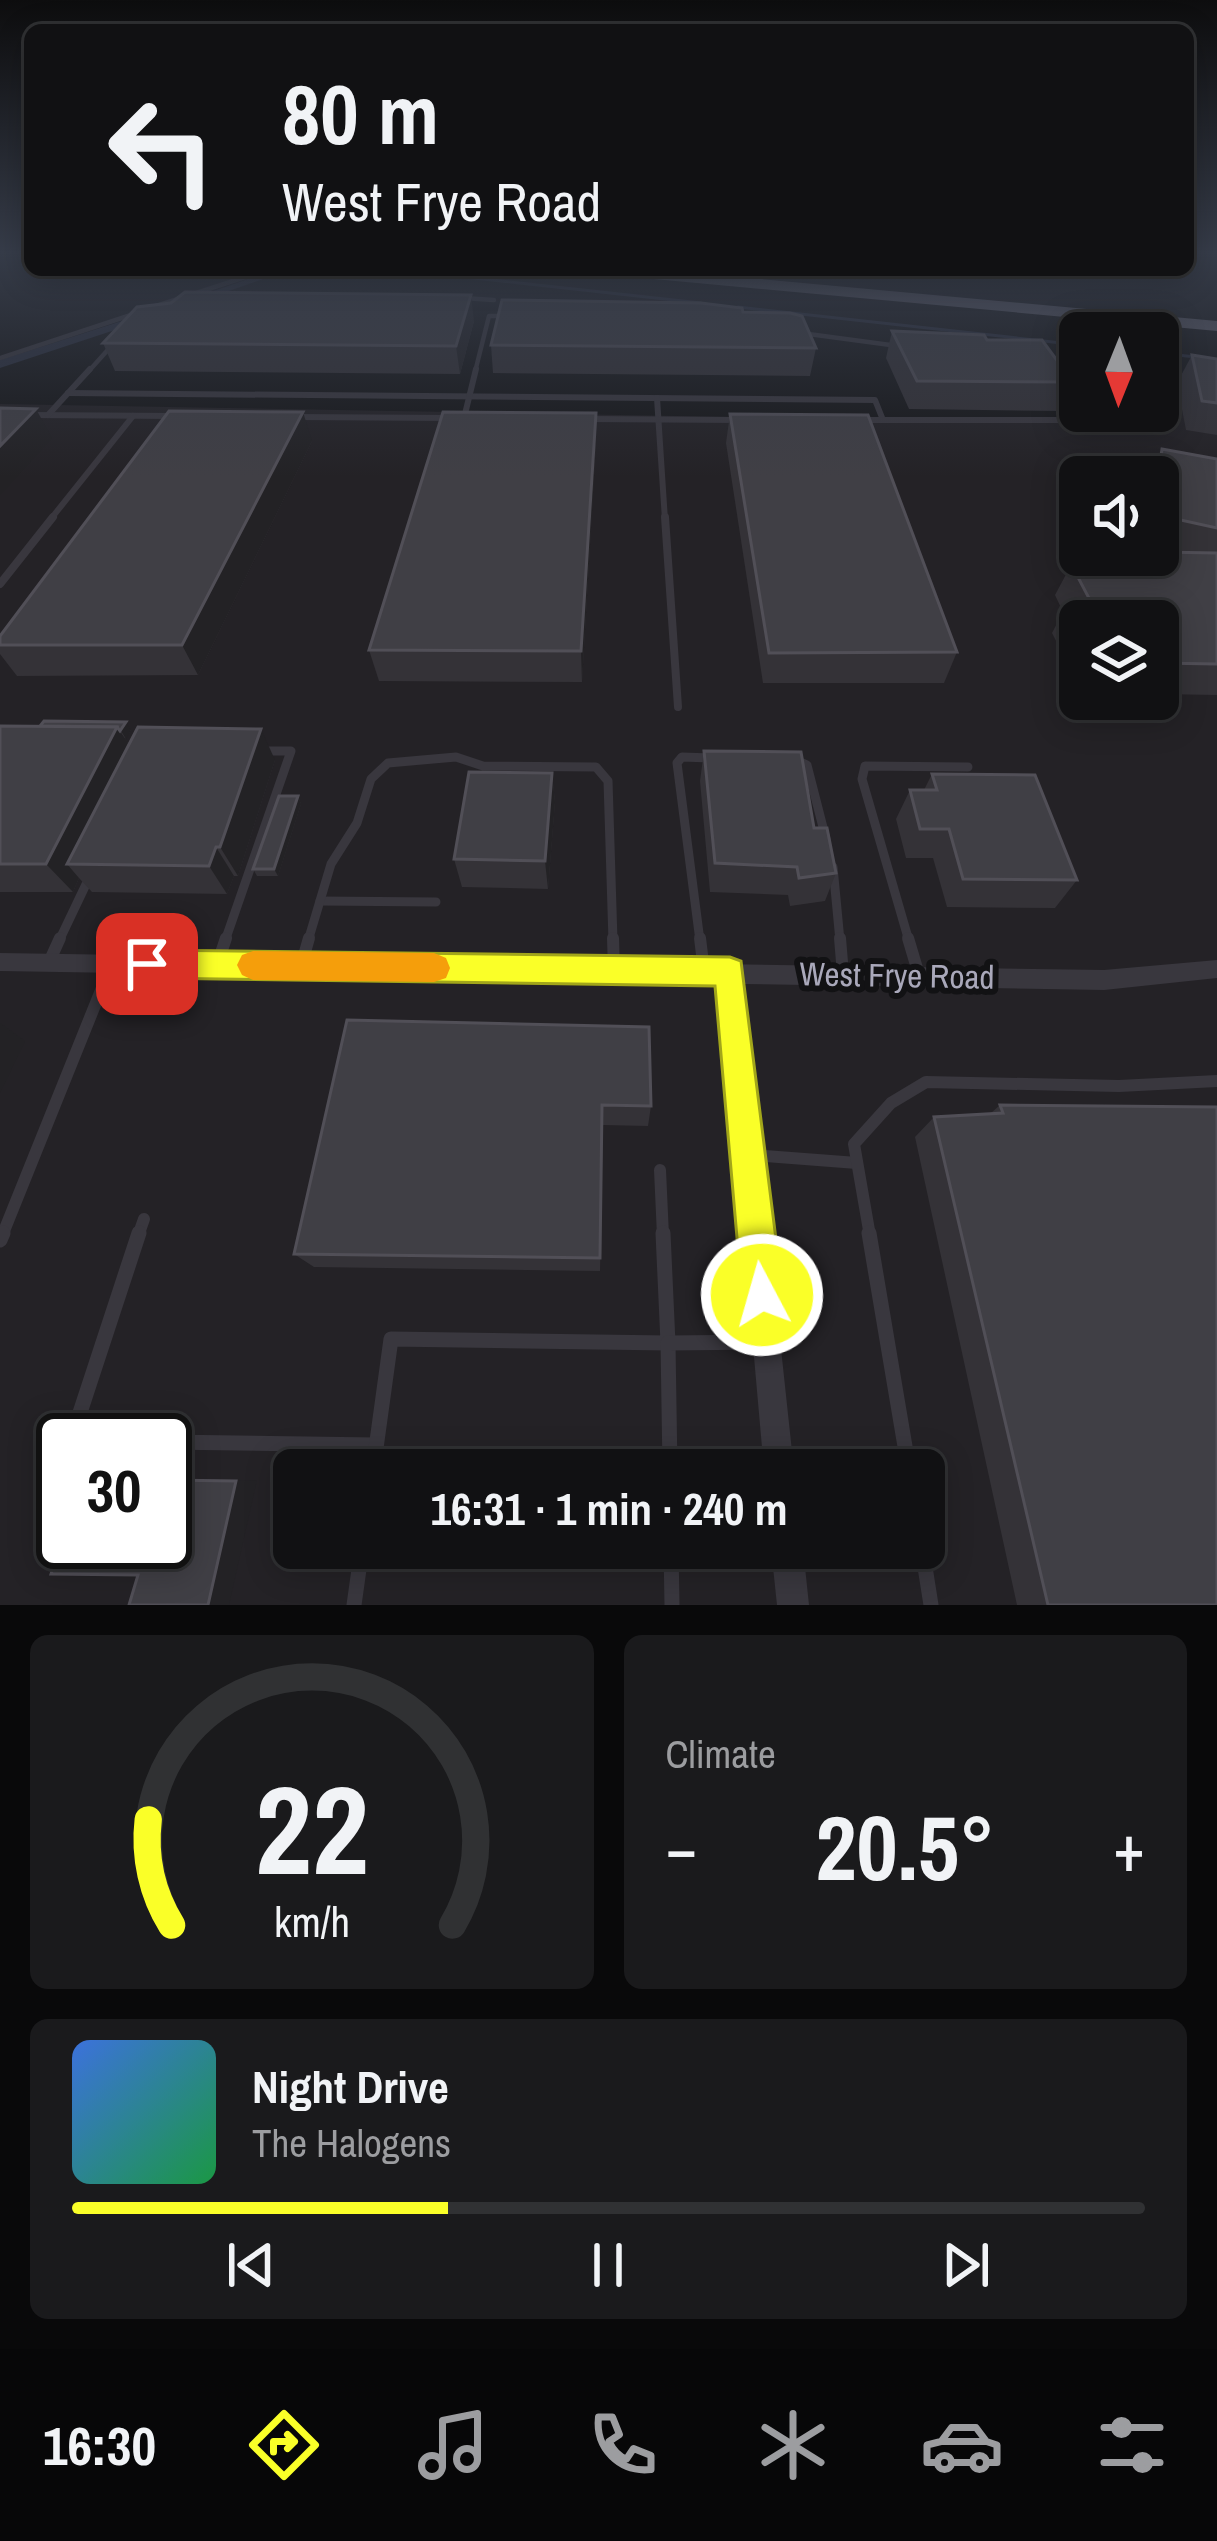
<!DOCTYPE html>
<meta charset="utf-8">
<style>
body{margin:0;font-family:"Archivo Narrow",sans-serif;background:#1a1a1c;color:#f1f3f6;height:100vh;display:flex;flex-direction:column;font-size:45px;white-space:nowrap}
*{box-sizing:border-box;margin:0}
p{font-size:39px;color:#9c9da0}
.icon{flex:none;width:66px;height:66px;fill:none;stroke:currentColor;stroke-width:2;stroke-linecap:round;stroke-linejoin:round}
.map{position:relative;height:1605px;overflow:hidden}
.panel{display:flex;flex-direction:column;gap:30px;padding:30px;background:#09090a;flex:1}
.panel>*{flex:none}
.guide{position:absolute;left:24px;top:24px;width:1170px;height:252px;border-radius:18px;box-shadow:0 6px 30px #0003,0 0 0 3px #303133;background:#111113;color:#f1f3f6;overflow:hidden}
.needle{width:78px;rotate:181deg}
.fabs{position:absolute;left:1059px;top:312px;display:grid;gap:24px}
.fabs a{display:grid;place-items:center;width:120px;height:120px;border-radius:18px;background:#111113;box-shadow:0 6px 30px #0003,0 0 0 3px #303133;font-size:60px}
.speed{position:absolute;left:36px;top:1413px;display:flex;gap:24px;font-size:60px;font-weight:700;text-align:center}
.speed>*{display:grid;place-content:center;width:156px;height:156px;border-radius:50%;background:#111113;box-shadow:0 6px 30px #0003,0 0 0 3px #303133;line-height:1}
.speed .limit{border:6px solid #111;border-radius:18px;background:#fff;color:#111}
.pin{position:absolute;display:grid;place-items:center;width:102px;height:102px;color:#fff;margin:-51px;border-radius:24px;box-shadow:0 6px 18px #0006}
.me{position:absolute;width:132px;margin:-66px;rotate:354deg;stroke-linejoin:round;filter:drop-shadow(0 0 9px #0008)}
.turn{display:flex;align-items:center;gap:42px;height:252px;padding:0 60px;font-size:54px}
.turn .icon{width:156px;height:156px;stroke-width:2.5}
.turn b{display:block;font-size:84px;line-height:102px}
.big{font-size:90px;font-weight:700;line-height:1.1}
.panel .widget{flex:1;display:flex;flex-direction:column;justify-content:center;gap:18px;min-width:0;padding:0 42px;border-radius:18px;background:#1a1a1c}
.panel .dial{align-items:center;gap:0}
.dial svg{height:312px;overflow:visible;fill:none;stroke:#303133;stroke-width:7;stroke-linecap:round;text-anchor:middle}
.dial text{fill:#f1f3f6;stroke:none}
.song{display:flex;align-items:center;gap:36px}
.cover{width:144px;height:144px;border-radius:18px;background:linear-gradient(135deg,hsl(220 70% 55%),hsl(140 70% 35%))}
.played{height:12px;border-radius:6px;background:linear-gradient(90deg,#faff28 35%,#303133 35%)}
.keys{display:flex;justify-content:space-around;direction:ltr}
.heat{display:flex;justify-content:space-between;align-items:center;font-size:66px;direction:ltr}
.panel .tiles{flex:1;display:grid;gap:30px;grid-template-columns:1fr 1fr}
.widget:last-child{grid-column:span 2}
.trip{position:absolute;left:273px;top:1449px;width:672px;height:120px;border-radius:18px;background:#111113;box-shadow:0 6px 30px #0003,0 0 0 3px #303133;font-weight:700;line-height:120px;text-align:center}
.dock{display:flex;height:192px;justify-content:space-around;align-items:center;background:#070708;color:#9c9da0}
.dock .icon{width:84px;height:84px}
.dock .current{color:#faff28}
.dock b{font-size:54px;color:#f1f3f6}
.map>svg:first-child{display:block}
.built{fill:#242226;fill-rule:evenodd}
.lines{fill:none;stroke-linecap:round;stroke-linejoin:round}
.stream{stroke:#2b2f3e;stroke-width:3}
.canal{fill:#2b2f3e;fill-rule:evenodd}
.service-far5{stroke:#39373e;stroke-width:4.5}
.service-far4{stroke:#39373e;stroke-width:6}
.service-far3{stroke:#39373e;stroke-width:8}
.service-far2{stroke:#39373e;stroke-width:9}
.service-far1{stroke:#39373e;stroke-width:12}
.service{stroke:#39373e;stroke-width:15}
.minor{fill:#39373e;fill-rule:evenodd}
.motorway{fill:#646370;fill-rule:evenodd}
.wall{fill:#343237}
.shaded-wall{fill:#232225}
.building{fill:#403f45;stroke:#514f57;stroke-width:3}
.route{fill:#faff28;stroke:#a2a61a;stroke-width:3}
.slow{fill:#f59e0b}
.labels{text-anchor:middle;stroke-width:12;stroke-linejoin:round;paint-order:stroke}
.street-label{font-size:33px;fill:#a9a8ba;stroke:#121214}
</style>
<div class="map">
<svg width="1217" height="1605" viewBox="0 0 1217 1605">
<rect width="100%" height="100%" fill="#171719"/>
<path class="built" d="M 1158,379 L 1217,387 L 1217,1605 L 0,1605 L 0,404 L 1076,423 L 1087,411 L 1158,411 ZM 1080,477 L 1158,477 L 1158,555 L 1080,555 ZM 1080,621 L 1158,621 L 1158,699 L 1080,699 ZM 63,1440 L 165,1440 L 165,1542 L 63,1542 ZM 294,1470 L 924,1470 L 924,1548 L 294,1548 Z"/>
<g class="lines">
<g class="stream">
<polyline points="401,270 701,303"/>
<polyline points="738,307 1080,345"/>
<polyline points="1158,353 1196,357"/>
</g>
<g class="canal">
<polygon points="274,270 289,270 197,302 188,300"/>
<polygon points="147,313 152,316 151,318 0,368 0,360"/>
</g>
<g class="service-far5">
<polyline points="463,298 494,300"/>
<polyline points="153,307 267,270"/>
<polyline points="801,333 898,346"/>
<polyline points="0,358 137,313"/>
<polyline points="88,372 114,343"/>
<polyline points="475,372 489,316 509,316"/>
</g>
<g class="service-far4">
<polyline points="68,393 875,400 883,420"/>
<polyline points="657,398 665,520"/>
<polyline points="29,415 175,416"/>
<polyline points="48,415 90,369"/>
<polyline points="293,417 451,418"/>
<polyline points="464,418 476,369"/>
<polyline points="587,419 739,420"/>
<polyline points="857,420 1069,420 1075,410 1060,391"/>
<polyline points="50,520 133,416"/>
</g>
<g class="service-far3">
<polyline points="665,517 678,707"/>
<polyline points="0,584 53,517"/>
</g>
<g class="service-far2">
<polyline points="794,759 807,765 826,839"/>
<polyline points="833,867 840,941"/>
<polyline points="320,901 436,902"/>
<polyline points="59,941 89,878"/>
<polyline points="225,941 291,751 265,751"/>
<polyline points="308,941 331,864 357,823 371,779 388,763 456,757 483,766 596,767 608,781 613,941"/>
<polyline points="700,941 677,763 682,757 711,758"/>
<polyline points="909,941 862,779 865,766 968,767"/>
</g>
<g class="service-far1">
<polyline points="613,938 614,970"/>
<polyline points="700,938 704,971"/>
<polyline points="840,938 843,974"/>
<polyline points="908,938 919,975"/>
<polyline points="50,960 60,938"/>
<polyline points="217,965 226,938"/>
<polyline points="301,966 309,938"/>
<polyline points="753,1155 857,1163"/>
<polyline points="660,1170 663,1236"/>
<polyline points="2,1236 112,963"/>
<polyline points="138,1236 144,1219"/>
<polyline points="870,1236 854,1144 891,1103 926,1082 1119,1086 1217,1081"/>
</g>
<g class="service">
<polyline points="869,1233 909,1470"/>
<polyline points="0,1240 3,1233"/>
<polyline points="71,1440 139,1233"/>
<polyline points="165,1442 376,1445"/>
<polyline points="373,1470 391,1339 668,1343 663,1233"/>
<polyline points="670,1470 668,1343 764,1342"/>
<polyline points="671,1548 672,1605"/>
<polyline points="922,1548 931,1605"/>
<polyline points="354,1605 362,1548"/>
</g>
<g class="minor">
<polygon points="0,953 1104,970 1217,960 1217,978 1104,990 742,984 794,1470 764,1470 721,983 0,971"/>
<polygon points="771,1548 803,1548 809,1605 777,1605"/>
</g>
<polygon class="motorway" points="603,270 662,270 1217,321 1217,331 611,275"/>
</g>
<g class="wall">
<polygon points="743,312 816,348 810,376 493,373 491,345"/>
<polygon points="474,321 460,374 115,371 103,343"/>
<polygon points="892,331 987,340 1073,382 1061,411 909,409 886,358"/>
<polygon points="1192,355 1217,359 1217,435 1186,430 1177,383"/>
<polygon points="730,414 957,652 944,683 763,683 726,443"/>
<polygon points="312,441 198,675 17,676 0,654 0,636"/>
<polygon points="596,442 582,682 379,681 369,650"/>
<polygon points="1162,449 1217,459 1217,695 1158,694 1158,621 1080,621 1080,685 1078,684 1052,633 1063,612 1055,595 1078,552 1169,552 1158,550 1158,477 1123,477 1131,463 1152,467"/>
<polygon points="0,726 131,730 125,739 129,744 275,760 238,876 234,876 227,894 92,892 79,878 73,892 0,892"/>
<polygon points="704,751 814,828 836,873 825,901 790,906 788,895 710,892 700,781"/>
<polygon points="552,773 555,802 548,889 462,887 454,859"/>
<polygon points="932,774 1077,880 1055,908 947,907 933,858 906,858 896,819 910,790 924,790"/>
<polygon points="298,796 301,804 278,876 257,876 253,869"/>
<polygon points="347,1020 651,1106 648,1126 603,1125 600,1271 314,1267 294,1254"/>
<polygon points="1000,1105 1217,1605 1017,1605 915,1137 934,1117 991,1113"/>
</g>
<g class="shaded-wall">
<polygon points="471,295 474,321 460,374 456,346"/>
<polygon points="36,409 52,438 0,495 0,446"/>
<polygon points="303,412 312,441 198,675 182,645"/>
<polygon points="596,413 596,442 582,682 581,651"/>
<polygon points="126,722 131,730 126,739 121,731"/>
<polygon points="117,727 138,757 67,864 79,878 73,892 46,864"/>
<polygon points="261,729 275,760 238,876 220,847"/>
<polygon points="552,773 555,802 548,889 545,861"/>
<polygon points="298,796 301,804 278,876 274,869"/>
<polygon points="216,847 234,876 227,894 209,866"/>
<polygon points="0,1023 25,1041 0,1093"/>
<polygon points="257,1480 229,1605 208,1605 236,1481"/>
</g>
<g class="building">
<polygon points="185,292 471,295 456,346 103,343 137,307 171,303"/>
<polygon points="502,300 701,303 742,308 743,312 790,313 802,316 816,348 491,345"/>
<polygon points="892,331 984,335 987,340 1042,340 1073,382 917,381"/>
<polygon points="1192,355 1217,359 1217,403 1202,401"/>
<polygon points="0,408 36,409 0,446"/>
<polygon points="169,411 303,412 182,645 0,645 0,636"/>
<polygon points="443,412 596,413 581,651 369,650"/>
<polygon points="730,414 868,415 957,652 769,653"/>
<polygon points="1162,449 1217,459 1217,528 1158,515 1158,477 1129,477 1131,463 1159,468"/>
<polygon points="1158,552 1217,553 1217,664 1158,663 1158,621 1080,621 1080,623 1069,602 1091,602 1071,564 1087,564 1081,555 1158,555"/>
<polygon points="44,721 126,722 120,731 117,727 40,726"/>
<polygon points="0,726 117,727 46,864 0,864"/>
<polygon points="138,727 261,729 220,847 216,847 209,866 67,864"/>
<polygon points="704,751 801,752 814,828 827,828 836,873 799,878 797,867 715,863"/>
<polygon points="469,772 552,773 545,861 454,859"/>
<polygon points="932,774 1035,775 1077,880 963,879 949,829 920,829 910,790 937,790"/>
<polygon points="279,796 298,796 274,869 253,869"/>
<polygon points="347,1020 649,1027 651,1106 602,1105 600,1258 294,1254"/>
<polygon points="1000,1105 1217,1107 1217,1605 1048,1605 934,1117 1003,1113"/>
<polygon points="165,1480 236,1481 208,1605 129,1605 138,1575 51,1574 63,1538 63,1542 165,1542"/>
</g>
<linearGradient id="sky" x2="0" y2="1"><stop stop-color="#0d0d0e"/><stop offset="0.53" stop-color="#363c49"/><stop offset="1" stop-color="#363c49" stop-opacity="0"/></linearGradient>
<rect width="1217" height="477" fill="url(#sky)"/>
<polygon class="route" points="147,950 730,957 741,961 783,1295 777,1309 762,1315 748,1309 742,1295 715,986 147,978 136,974 131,964 136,954"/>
<polygon class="slow" points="253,951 434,953 446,958 450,968 446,978 434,982 253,980 242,975 237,965 242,955"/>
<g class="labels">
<g class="street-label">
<text transform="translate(897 975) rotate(1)" y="12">West Frye Road</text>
</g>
</g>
</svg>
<div class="fabs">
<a><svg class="needle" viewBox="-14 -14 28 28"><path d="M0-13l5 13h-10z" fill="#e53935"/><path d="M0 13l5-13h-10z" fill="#9c9da0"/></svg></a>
<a><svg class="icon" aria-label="sound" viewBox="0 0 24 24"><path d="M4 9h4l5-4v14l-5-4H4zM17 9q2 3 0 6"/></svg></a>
<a><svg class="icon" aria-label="layers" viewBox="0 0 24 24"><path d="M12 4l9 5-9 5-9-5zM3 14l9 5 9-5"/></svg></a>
</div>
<div class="speed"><div class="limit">30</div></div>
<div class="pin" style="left:147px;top:964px;background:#d93025"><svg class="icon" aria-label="arrive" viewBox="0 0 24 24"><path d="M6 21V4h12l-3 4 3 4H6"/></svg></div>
<svg class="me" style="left:762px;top:1295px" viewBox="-20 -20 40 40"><circle r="17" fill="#faff28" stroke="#fff" stroke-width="3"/><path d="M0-11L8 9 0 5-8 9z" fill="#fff"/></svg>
<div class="trip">16:31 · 1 min · 240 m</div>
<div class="guide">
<div class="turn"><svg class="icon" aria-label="left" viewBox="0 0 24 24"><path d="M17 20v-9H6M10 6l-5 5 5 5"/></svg><div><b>80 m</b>West Frye Road</div></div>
</div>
</div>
<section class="panel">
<div class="tiles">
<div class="widget dial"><svg viewBox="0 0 100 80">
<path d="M14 69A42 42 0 1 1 86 69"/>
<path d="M14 69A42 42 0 0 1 8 42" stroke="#faff28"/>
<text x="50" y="56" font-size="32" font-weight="700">22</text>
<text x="50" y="72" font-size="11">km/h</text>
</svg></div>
<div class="widget"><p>Climate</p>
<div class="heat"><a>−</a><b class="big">20.5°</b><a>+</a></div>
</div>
<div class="widget">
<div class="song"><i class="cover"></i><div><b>Night Drive</b><p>The Halogens</p></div></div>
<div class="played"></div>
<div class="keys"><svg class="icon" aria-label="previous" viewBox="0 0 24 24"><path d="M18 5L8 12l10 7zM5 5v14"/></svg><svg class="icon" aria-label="pause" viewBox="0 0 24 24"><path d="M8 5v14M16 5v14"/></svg><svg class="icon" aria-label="next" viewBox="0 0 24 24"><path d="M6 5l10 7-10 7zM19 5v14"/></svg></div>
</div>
</div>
</section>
<nav class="dock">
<b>16:30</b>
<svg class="icon current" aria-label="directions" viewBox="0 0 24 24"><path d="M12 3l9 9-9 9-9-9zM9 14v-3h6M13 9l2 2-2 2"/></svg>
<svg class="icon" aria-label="music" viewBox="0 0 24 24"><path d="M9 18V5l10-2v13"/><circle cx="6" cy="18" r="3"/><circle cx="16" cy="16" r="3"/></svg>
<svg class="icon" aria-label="phone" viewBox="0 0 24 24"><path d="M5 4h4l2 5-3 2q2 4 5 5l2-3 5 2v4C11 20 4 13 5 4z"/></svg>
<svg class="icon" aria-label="climate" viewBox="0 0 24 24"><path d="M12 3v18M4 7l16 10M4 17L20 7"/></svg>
<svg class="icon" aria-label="car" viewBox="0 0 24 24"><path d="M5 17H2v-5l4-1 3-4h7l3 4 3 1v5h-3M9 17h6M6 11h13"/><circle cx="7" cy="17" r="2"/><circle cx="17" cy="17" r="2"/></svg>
<svg class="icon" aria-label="filters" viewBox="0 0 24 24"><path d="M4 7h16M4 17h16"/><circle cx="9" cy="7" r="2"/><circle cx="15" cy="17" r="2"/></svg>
</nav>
